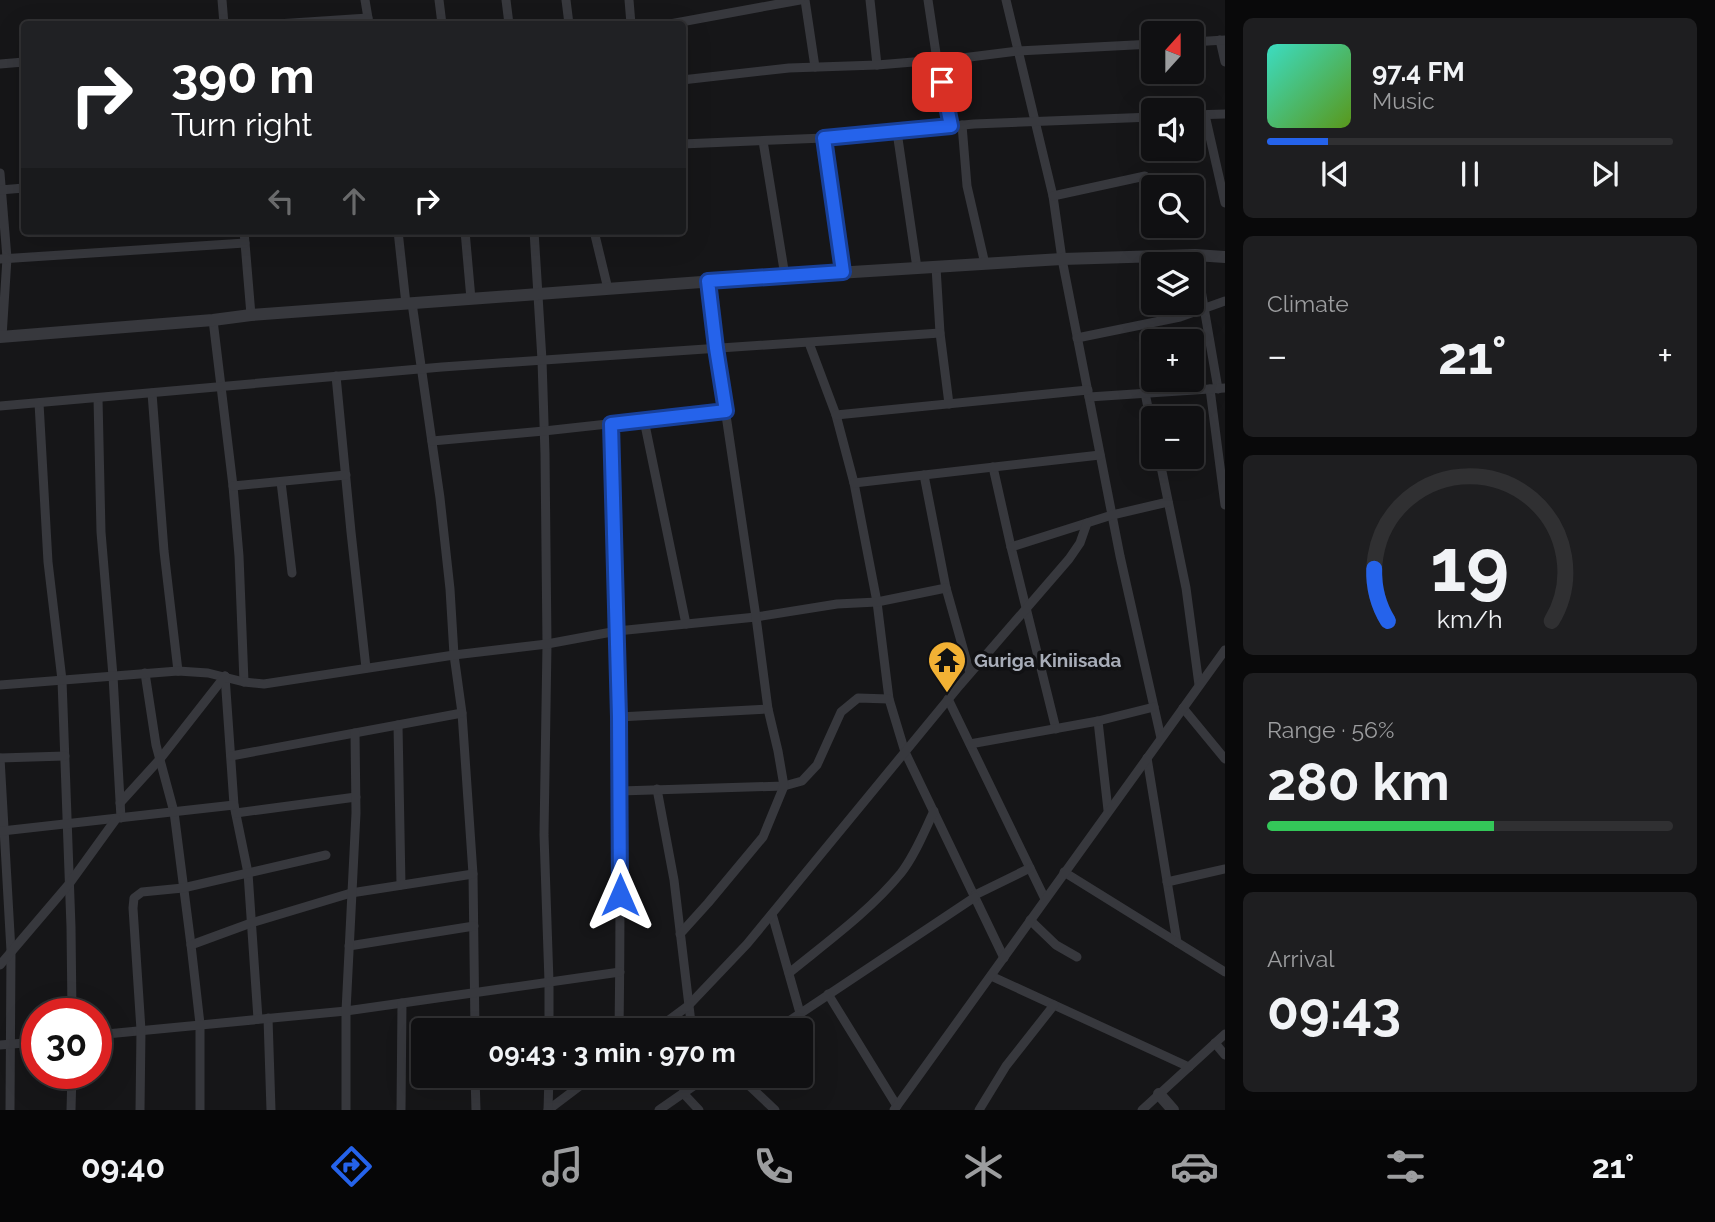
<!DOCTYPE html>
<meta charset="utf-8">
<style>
body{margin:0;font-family:Raleway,sans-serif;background:#1e1e20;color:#f1f3f6;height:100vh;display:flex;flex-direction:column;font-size:26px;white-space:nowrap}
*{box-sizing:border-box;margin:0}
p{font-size:23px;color:#9c9d9f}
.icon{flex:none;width:38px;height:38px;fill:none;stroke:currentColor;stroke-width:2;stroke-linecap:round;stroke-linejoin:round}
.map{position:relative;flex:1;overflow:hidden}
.sheet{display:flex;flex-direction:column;gap:18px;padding:18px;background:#09090a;width:490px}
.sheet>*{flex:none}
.top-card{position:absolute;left:21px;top:21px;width:665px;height:214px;border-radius:7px;box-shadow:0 7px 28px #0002,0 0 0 2px #303032;background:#202124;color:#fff;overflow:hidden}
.needle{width:46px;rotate:21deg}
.controls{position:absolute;left:1141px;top:21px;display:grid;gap:14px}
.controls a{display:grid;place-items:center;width:63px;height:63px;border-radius:7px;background:#101012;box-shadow:0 7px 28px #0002,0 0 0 2px #303032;font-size:35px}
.speed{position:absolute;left:21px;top:998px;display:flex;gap:14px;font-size:35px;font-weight:700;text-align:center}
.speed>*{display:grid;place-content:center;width:91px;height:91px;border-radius:50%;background:#101012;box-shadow:0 7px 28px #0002,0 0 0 2px #303032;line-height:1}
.speed .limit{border:10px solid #d22;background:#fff;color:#111}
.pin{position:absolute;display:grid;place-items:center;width:60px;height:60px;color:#fff;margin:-30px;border-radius:14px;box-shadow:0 4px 10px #0006}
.me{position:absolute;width:77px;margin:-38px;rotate:0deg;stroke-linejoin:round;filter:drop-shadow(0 0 5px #0008)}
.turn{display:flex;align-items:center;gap:24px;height:147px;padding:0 35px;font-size:32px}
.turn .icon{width:91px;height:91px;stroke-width:2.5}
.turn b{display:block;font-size:49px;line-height:60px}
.lanes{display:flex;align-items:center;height:66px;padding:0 35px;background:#0003;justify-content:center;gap:35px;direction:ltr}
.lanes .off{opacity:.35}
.big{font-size:52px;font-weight:700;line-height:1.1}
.sheet .widget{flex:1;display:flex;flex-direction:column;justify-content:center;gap:10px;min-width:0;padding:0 24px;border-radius:10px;background:#1e1e20}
.sheet .dial{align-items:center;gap:0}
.dial svg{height:182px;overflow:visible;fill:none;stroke:#303032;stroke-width:7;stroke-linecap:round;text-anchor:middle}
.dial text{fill:#f1f3f6;stroke:none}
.song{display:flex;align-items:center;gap:21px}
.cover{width:84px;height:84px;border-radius:10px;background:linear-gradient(135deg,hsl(170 70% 55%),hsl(90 70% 35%))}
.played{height:7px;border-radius:4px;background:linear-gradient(90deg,#2563eb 15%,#303032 15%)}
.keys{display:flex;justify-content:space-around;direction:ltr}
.heat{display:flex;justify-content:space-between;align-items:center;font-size:38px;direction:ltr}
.charge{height:10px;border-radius:5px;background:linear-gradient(90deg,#34c759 56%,#303032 0)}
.trip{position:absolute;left:411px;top:1018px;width:402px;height:70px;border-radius:7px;background:#101012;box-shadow:0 7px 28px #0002,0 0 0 2px #303032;font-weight:700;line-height:70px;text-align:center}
.menu{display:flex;height:112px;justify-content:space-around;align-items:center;background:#060607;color:#9c9d9f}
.menu .icon{width:49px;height:49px}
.menu .on{color:#2563eb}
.menu b{font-size:32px;color:#f1f3f6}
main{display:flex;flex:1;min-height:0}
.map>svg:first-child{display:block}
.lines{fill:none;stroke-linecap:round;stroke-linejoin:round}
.minor{stroke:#37383d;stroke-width:9}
.tertiary{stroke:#37383d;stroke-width:12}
.route-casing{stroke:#184099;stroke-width:18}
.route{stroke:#2563eb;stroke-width:12}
.labels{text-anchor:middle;stroke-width:7;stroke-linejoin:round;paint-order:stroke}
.poi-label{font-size:19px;font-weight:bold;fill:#a8adb8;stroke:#111113;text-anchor:start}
</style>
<main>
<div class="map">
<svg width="1225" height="1110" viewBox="0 0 1225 1110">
<rect width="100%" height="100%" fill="#161618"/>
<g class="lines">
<g class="minor">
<polyline points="222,0 224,24"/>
<polyline points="365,0 369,24"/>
<polyline points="439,0 442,24"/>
<polyline points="506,0 509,24"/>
<polyline points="566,0 569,24"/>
<polyline points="629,0 631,24"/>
<polyline points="805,0 815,67"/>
<polyline points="870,0 877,65"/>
<polyline points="928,0 937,60 951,126"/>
<polyline points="1006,0 1053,196 1062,259 1120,556 1161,738"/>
<polyline points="277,24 368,18"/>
<polyline points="670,24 800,0"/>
<polyline points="1220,40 1225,62"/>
<polyline points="1192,42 1225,40"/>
<polyline points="0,64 24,62"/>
<polyline points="682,80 789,68 877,65 962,58 1018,51 1153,44"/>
<polyline points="1192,115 1225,114"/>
<polyline points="1205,115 1225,203"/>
<polyline points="962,125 967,186 985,264"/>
<polyline points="897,132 917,268"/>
<polyline points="824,138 843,272"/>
<polyline points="763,141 785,276"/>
<polyline points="682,144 824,138 974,124 1153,117"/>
<polyline points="0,173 7,258 2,337"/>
<polyline points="0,190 24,188"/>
<polyline points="1053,196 1145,176"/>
<polyline points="244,231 251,315"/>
<polyline points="398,231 406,304"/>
<polyline points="465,231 471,299"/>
<polyline points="534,231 542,360 545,454 547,644 544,835 549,982 549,1031"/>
<polyline points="594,231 608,289"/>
<polyline points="1195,255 1218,389"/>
<polyline points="0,259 245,243"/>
<polyline points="936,267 940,333 949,404"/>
<polyline points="412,303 440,498 450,589 454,655 462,713 473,874 475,1031"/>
<polyline points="213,320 233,486 239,556 244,682"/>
<polyline points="1077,338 1180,317 1225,301"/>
<polyline points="809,343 836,415 854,483 877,602 889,699 905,752 1004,958"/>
<polyline points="336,376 351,532 366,668"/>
<polyline points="1210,389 1225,505"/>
<polyline points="152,393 164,551 178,671"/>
<polyline points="1145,393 1153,432"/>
<polyline points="1089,397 1225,388"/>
<polyline points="98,398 101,532 113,676 121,818"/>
<polyline points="39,403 48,562 62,680 71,927 72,1013"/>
<polyline points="0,406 442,367 940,333"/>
<polyline points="836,415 1088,390"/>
<polyline points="644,420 686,624"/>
<path d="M 611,423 C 618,626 622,828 619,1031"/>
<polyline points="432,441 544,431 726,411"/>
<polyline points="1159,457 1186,588 1199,685"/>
<polyline points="993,467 1011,547 1056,729"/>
<polyline points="924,475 946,588 970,673"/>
<polyline points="281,482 292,573"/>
<polyline points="854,483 1100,455"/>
<polyline points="233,486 346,475"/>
<polyline points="1011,547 1112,515 1168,502"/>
<polyline points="145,673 156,745 174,812 191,945 200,1024 200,1110"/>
<polyline points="225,676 234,805 248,873 258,1019"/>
<polyline points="0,685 178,671 208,673 244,682 264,684 454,655 547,644 617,631 756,617 837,604 877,602 946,588"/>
<polyline points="948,699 1045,899"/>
<polyline points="1183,708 1225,759"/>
<polyline points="619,717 768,709"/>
<polyline points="1098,721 1108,810"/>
<polyline points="398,725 401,885"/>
<polyline points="970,744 1098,721 1154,707"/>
<polyline points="231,756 462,713"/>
<polyline points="0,758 11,951 10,1110"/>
<polyline points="0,758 65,756"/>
<polyline points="1147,758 1177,942"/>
<polyline points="657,789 674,880 692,1031"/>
<polyline points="620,791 784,786 802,781 817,765 841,712 858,698 889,699"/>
<polyline points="120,803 160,759 225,676"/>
<polyline points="236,813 356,797"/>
<polyline points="2,831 234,805"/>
<polyline points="1064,872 1225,972"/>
<polyline points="1167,882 1225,869"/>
<polyline points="975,895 1030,868"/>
<polyline points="772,914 800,1013"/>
<polyline points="1030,920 1056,945 1077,957"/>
<polyline points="680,934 708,903 763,837 784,786 778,751 768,709 756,617 716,348 708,281"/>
<polyline points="191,945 251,923 351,893 473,874"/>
<polyline points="349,946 474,926"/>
<polyline points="0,965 69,884 116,819"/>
<path d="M 789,973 C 827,942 870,911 901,873 C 915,855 924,832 934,811"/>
<polyline points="991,976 1189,1067"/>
<polyline points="828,994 897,1106"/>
<polyline points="268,1018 271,1110"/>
<polyline points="654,1031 688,1006 747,944 960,685 1069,559 1080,543 1087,523"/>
<polyline points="774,1031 975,897"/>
<polyline points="96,1035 346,1011 620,972"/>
<polyline points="1215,1043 1225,1055"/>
<polyline points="0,1045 37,1042"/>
<polyline points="475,1076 476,1110"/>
<polyline points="739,1076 775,1110"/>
<polyline points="683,1093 699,1110"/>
<polyline points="71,1110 72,1073"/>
<polyline points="140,1110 141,1030 133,908 134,898 142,892 183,888 326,855"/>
<polyline points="346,1110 346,1011 356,813 355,733"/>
<polyline points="401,1110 402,1003"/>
<polyline points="548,1110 593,1076"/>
<polyline points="548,1110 549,1076"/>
<polyline points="659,1110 708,1076"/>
<polyline points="894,1110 1225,650"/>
<polyline points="979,1110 1006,1066 1054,1005"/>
<polyline points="1142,1110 1225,1034"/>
</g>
<g class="tertiary">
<polyline points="0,337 213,320 251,315 756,278 1062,259 1195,255 1225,257"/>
<polyline points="1159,1094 1173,1110"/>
</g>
</g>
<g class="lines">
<defs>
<polyline id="route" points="620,895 619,717 611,424 726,411 716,348 708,281 843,272 824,138 951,126 942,82"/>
</defs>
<use href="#route" class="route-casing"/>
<use href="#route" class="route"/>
</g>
<defs>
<symbol id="temple-pin" viewBox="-11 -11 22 30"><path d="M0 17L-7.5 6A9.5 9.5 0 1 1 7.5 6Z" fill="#f2b134" stroke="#111113"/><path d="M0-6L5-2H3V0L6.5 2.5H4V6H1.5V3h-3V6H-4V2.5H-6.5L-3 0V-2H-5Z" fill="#111"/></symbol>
</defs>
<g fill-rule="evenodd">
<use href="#temple-pin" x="925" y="638" width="44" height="60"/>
</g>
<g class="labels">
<g class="poi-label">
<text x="974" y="667">Guriga Kiniisada</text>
</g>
</g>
</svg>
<div class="controls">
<a><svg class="needle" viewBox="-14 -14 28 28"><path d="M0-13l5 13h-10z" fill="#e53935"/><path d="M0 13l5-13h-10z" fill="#9c9d9f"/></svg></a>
<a><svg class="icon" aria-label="sound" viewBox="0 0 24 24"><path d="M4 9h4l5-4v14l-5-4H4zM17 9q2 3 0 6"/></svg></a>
<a><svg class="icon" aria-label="search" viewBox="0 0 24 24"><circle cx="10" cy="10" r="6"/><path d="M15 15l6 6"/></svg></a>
<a><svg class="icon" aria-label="layers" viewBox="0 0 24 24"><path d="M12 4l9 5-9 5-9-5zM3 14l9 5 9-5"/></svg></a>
<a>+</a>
<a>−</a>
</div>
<div class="speed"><div class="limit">30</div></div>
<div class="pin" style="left:942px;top:82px;background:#d93025"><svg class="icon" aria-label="arrive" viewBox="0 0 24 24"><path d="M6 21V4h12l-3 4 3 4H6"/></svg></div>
<svg class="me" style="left:620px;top:895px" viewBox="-20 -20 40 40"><path d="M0-17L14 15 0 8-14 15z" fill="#2563eb" stroke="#fff" stroke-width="4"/></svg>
<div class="trip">09:43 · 3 min · 970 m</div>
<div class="top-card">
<div class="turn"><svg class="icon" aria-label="right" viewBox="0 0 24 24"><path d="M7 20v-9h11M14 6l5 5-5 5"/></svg><div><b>390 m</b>Turn right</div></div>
<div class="lanes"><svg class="icon off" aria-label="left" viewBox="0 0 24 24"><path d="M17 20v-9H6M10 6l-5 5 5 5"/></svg><svg class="icon off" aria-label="ahead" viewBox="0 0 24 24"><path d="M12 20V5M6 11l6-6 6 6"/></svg><svg class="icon" aria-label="right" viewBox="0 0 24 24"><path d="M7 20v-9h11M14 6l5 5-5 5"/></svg></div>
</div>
</div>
<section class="sheet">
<div class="widget">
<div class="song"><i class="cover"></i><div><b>97.4 FM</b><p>Music</p></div></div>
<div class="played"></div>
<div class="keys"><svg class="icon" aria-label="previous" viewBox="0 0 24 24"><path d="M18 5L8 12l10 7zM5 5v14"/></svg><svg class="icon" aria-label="pause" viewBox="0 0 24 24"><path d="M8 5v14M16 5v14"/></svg><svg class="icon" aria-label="next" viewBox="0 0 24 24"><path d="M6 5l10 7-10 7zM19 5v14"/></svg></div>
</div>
<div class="widget"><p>Climate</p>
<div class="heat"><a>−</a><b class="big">21°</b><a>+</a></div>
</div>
<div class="widget dial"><svg viewBox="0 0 100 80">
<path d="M14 69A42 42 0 1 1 86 69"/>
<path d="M14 69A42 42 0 0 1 8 46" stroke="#2563eb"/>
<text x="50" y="56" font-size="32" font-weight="700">19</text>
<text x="50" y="72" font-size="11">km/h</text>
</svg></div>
<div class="widget"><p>Range · 56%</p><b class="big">280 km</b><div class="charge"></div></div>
<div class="widget"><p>Arrival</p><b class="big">09:43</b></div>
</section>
</main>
<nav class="menu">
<b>09:40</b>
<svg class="icon on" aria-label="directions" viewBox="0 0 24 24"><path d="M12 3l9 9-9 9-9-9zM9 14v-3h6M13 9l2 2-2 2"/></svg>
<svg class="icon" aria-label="music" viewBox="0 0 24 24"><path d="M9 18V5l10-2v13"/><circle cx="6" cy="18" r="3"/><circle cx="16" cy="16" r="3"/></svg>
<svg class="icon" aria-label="phone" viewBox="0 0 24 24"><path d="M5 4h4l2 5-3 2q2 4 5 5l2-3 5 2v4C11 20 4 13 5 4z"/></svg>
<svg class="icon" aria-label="climate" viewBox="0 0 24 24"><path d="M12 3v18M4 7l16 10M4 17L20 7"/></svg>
<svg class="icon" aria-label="car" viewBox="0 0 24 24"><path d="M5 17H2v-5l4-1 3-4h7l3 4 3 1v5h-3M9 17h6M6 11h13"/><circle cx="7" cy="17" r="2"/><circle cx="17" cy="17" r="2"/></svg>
<svg class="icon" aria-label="filters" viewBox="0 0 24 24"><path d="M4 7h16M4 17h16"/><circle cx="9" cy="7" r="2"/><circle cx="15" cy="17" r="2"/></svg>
<b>21°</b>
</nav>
